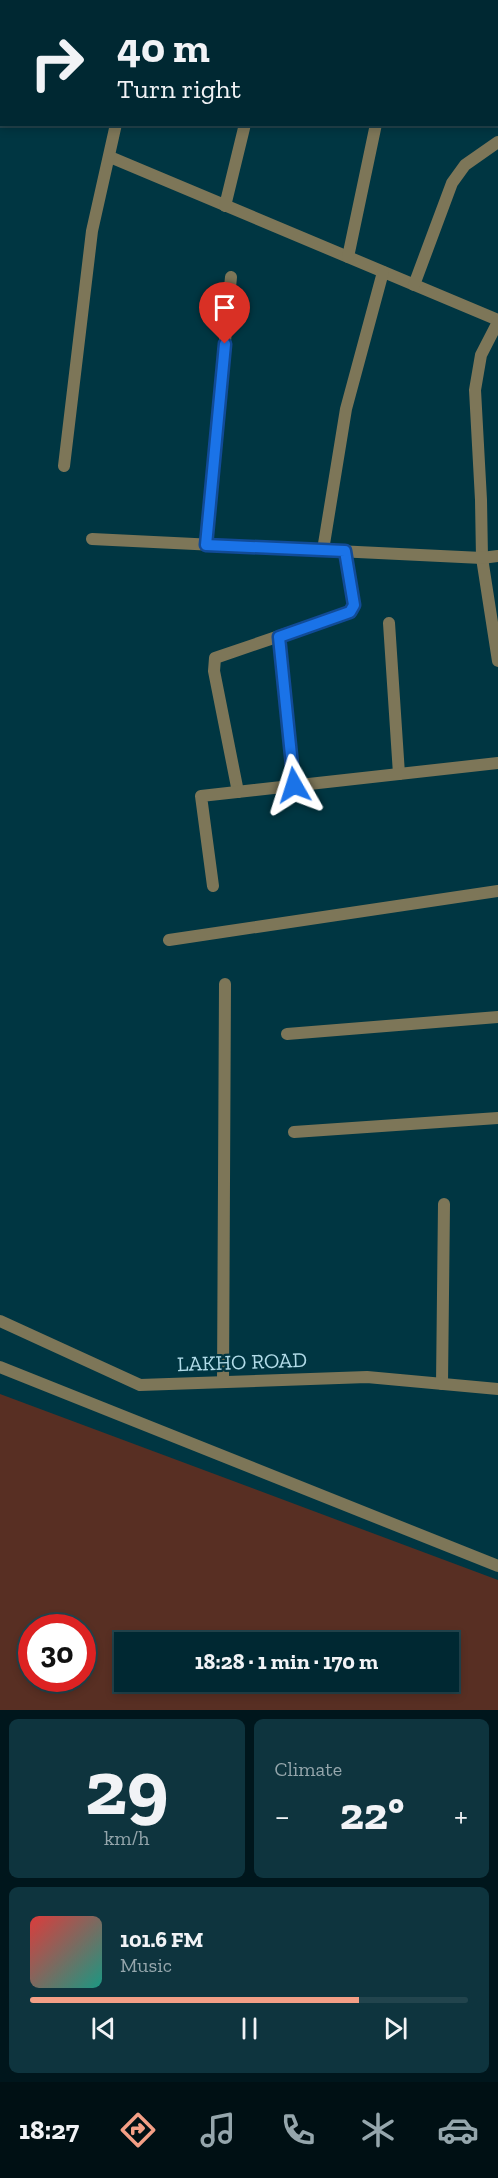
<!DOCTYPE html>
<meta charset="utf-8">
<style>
body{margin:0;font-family:"Zilla Slab",serif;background:#0e343e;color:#f1f3f6;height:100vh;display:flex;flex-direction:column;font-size:22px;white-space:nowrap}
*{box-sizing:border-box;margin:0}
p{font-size:20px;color:#95a6ac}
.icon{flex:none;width:33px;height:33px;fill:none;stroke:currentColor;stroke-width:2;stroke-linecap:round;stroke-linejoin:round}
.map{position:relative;height:1710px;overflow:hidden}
.details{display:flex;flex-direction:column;gap:9px;padding:9px;background:#00161c;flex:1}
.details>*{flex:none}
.guide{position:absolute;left:0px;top:0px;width:498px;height:126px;box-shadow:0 3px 9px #0003,0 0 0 2px #22444d;background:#002832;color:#f1f3f6;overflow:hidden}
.speed{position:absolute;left:18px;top:1614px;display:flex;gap:12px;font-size:30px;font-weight:700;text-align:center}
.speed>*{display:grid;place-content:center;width:78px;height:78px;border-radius:50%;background:#002832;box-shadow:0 3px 9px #0003,0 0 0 2px #22444d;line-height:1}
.speed .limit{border:9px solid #d22;background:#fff;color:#111}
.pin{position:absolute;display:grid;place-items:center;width:51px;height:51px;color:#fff;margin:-62px -26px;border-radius:50% 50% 50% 0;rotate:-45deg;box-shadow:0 0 6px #0007}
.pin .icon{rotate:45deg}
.me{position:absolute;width:66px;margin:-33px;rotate:354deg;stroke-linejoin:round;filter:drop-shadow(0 0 4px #0008)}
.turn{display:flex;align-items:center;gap:21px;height:126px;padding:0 18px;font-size:27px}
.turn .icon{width:78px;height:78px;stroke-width:2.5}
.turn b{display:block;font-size:42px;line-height:51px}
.big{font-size:45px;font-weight:700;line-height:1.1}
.details .widget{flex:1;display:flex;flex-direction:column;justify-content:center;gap:9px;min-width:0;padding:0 21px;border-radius:9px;background:#0e343e}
.details .dial{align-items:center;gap:0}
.dial b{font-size:78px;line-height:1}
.song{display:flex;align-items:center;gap:18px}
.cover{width:72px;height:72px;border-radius:9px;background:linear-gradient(135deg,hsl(0 70% 55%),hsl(170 70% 35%))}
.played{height:6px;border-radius:3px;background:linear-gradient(90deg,#f39f86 75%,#22444d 75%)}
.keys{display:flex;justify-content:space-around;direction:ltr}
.heat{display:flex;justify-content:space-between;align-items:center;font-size:33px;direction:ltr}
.details .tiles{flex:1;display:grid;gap:9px;grid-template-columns:1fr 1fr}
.widget:last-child{grid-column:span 2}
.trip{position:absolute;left:114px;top:1632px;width:345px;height:60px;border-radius:0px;background:#002832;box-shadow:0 3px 9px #0003,0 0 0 2px #22444d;font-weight:700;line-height:60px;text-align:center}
.menu{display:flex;height:96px;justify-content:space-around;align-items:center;background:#001014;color:#95a6ac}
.menu .icon{width:42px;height:42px}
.menu .selected{color:#f39f86}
.menu b{font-size:27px;color:#f1f3f6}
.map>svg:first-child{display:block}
.green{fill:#582f23;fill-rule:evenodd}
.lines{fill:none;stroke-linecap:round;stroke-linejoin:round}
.service{stroke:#7d7658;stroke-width:12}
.minor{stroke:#7d7658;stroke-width:12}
.tertiary{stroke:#7d7658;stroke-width:12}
.route-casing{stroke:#114b97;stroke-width:15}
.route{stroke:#1a73e8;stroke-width:10}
.labels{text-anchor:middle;stroke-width:4.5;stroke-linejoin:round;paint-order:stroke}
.street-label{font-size:21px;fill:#b1dbe8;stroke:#003642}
</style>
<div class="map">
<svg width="498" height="1710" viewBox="0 0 498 1710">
<rect width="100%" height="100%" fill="#003642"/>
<path class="green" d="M 0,1394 L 498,1580 L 498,1710 L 0,1710 ZM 32,1628 L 82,1628 L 82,1678 L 32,1678 ZM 124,1642 L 448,1642 L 448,1682 L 124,1682 Z"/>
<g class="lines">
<polyline class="service" points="0,1367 498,1566"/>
<g class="minor">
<polyline points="321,0 325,2"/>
<polyline points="478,0 479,2"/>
<polyline points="140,2 140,0"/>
<polyline points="275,2 276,0"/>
<polyline points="372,2 373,0"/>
<polyline points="496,39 498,42"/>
<polyline points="110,157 498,320"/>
<polyline points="225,206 245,124"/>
<polyline points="348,257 376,124"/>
<polyline points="414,285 452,183 465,165 498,142"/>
<polyline points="498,322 481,355 475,390 481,500 482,558 498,661"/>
<polyline points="64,466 92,231 116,124"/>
<polyline points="92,539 482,558 498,556"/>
<polyline points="206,545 231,277"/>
<polyline points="323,550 346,409 383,272"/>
<polyline points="389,623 399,774"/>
<polyline points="279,637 294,785"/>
<polyline points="238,792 214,671 215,658 350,612 354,605 345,551"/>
<polyline points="213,886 201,796 498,763"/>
<polyline points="169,940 498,891"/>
<polyline points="287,1034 498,1017"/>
<polyline points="294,1132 498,1118"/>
<polyline points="223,1382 225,984"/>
<polyline points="442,1384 444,1204"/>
</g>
<polyline class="tertiary" points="0,1321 140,1385 367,1377 498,1389"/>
</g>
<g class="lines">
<defs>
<polyline id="route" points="225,344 206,545 345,551 354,605 350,612 279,637 294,785"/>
</defs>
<use href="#route" class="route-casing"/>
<use href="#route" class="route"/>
</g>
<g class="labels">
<g class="street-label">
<text transform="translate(242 1362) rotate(-2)" y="7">LAKHO ROAD</text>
</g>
</g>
</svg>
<div class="speed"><div class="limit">30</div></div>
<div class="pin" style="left:225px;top:344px;background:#d93025"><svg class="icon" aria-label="arrive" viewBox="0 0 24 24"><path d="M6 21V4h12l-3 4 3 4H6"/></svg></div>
<svg class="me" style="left:294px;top:785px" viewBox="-20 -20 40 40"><path d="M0-17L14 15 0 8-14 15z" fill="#1a73e8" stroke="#fff" stroke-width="4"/></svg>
<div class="trip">18:28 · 1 min · 170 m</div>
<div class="guide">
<div class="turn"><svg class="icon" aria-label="right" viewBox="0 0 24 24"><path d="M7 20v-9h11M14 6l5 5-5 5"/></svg><div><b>40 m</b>Turn right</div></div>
</div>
</div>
<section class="details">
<div class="tiles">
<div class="widget dial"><b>29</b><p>km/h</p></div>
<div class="widget"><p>Climate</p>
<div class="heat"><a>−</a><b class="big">22°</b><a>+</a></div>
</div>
<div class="widget">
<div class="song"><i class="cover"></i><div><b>101.6 FM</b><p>Music</p></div></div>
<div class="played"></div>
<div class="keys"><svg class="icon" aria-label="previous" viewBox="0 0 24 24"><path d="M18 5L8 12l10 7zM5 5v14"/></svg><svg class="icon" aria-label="pause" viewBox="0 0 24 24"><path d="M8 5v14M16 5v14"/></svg><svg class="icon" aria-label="next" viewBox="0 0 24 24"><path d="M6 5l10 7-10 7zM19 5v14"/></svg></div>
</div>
</div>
</section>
<nav class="menu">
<b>18:27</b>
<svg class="icon selected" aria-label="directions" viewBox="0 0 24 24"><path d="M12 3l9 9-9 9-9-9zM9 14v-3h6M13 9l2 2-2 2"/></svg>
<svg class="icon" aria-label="music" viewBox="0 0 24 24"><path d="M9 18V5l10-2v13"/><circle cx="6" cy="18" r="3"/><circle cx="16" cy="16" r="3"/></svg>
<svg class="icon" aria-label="phone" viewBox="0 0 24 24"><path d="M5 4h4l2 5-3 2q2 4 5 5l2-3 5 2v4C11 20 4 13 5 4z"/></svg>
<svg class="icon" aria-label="climate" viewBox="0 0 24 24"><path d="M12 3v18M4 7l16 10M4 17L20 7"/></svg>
<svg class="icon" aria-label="car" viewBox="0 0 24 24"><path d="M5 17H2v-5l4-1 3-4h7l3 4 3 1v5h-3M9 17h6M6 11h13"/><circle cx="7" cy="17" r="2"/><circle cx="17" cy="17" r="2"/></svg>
</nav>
